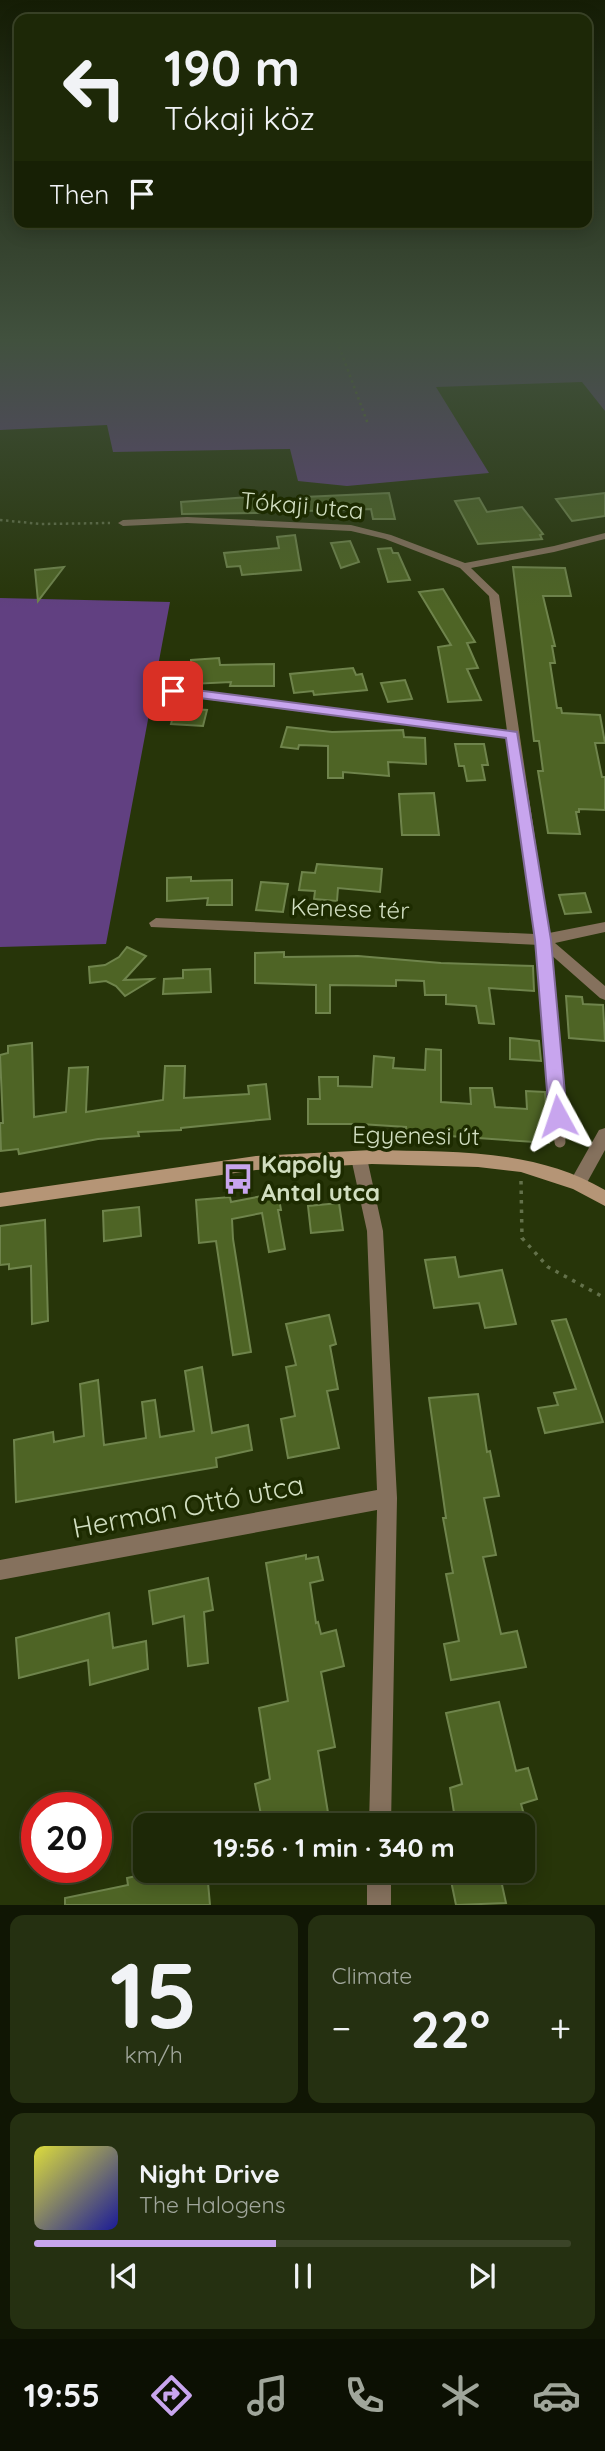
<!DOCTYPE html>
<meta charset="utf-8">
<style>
body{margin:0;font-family:Quicksand,sans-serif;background:#253011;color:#f1f3f6;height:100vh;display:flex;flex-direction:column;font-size:26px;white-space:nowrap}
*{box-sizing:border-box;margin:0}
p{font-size:23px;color:#a0a69b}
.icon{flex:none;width:38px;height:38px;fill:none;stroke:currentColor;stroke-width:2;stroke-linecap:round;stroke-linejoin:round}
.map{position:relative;height:1905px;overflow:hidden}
.details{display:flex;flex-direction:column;gap:10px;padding:10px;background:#101604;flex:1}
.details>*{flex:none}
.hud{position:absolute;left:14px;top:14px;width:578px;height:214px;border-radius:14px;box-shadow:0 4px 18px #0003,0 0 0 2px #3b4428;background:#1d2807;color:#f1f3f6;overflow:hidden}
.speed{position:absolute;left:21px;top:1792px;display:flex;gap:14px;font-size:35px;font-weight:700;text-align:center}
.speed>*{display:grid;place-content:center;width:91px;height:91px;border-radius:50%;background:#1d2807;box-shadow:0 4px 18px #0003,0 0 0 2px #3b4428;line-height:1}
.speed .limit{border:10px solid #d22;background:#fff;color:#111}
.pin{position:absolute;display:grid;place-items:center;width:60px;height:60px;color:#fff;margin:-30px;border-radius:14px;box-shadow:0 4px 10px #0006}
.me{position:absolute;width:77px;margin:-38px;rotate:355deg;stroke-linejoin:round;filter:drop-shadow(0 0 5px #0008)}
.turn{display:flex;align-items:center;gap:24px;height:147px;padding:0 35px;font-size:32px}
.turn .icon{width:91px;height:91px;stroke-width:2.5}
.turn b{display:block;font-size:49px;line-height:60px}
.then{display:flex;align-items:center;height:66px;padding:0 35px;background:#0003;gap:14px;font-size:26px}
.big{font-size:52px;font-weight:700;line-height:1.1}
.details .card{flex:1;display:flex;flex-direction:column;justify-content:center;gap:10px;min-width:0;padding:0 24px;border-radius:14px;background:#253011}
.details .dial{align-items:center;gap:0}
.dial b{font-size:91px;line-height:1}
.song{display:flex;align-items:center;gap:21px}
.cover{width:84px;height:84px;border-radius:10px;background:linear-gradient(135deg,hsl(60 70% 55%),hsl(240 70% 35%))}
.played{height:7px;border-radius:4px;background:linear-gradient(90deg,#c8a5ee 45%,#3b4428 45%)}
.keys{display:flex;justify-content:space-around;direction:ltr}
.heat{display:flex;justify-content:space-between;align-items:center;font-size:38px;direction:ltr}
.details .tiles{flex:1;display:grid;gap:10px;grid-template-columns:1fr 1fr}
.card:last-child{grid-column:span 2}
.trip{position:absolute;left:133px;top:1813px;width:402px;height:70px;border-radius:14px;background:#1d2807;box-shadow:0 4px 18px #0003,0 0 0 2px #3b4428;font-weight:700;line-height:70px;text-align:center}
.dock{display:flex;height:112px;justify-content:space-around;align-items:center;background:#0c1003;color:#a0a69b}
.dock .icon{width:49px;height:49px}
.dock .selected{color:#c8a5ee}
.dock b{font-size:32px;color:#f1f3f6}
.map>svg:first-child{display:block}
.green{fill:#614081}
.building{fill:#4e6425;stroke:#6f844c;stroke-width:2}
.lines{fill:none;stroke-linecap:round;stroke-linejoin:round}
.path-far1{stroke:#63714a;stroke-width:2.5;stroke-dasharray:2.5 3.5;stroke-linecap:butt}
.path{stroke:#63714a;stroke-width:3.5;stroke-dasharray:3.5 6;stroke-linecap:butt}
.lane{stroke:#85715d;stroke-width:11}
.street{fill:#85715d;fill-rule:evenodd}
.secondary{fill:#b59576;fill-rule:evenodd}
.route{fill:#c8a5ee;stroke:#826b9b;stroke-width:2}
.labels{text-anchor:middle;stroke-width:7;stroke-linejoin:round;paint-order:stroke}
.street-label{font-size:24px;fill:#d1dec0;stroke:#1d2b00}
.poi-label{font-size:24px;font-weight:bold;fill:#d1dec0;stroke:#1d2b00;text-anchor:start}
.near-street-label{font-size:28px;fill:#d1dec0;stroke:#1d2b00}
</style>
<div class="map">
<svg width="605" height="1905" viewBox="0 0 605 1905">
<rect width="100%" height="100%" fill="#273509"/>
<g class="green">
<polygon points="0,341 605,341 605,411 582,382 436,387 489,473 347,486 298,481 290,449 113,452 107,425 0,430"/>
<polygon points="0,598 170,602 106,944 0,947"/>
</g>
<g class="building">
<polygon points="389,493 395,519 373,519 371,509 305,511 304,497"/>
<polygon points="605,493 605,516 572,521 556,499"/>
<polygon points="263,496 263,513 182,514 181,502"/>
<polygon points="479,498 487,512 522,507 543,534 540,535 542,539 478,544 455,501"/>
<polygon points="295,535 301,570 242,575 240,566 227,567 224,553 279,548 277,537"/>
<polygon points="350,541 359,562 341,568 331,543"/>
<polygon points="391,548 393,553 398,553 410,580 388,582 378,549"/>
<polygon points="64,567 38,601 35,570"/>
<polygon points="513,567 565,568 571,596 543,596 555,646 552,646 555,663 550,663 557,708 561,708 562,713 600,715 605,743 595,743 602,777 605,777 605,810 579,809 579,812 576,812 580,834 548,833 538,771 543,771 539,741 534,741"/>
<polygon points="443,589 475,642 467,643 478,668 467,669 481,700 448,702 438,647 451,645 419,592"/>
<polygon points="219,658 220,665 274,664 274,686 230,686 231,682 191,684 191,660"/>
<polygon points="353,668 356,675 362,674 367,690 314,695 313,691 294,693 290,674"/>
<polygon points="405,680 412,699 388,702 381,683"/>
<polygon points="175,708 207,710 203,726 171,724"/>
<polygon points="287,727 332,732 403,730 404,737 425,738 426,764 388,762 389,776 343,772 343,778 328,778 328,746 299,745 298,749 281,747"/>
<polygon points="455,744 484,744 488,765 482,765 485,780 467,781 464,766 459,766"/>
<polygon points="434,793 439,835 402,835 399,794"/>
<polygon points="317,864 382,869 380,892 338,888 337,901 314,899 315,891 299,890 302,872 315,873"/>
<polygon points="191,877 191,881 232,880 232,905 207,905 208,898 167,901 167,878"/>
<polygon points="261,882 288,884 283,912 256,910"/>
<polygon points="585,893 591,912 565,914 559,895"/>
<polygon points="127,947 146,956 124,980 153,979 125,996 116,986 106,981 90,983 89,967 105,965 119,957"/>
<polygon points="284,952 284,957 358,956 441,963 533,966 534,991 489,988 494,1024 479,1023 476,1006 446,1004 446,995 425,995 424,981 396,980 396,986 330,985 330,1013 316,1013 316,985 255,983 255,953"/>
<polygon points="210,969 211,992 163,994 164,979 183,978 183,970"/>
<polygon points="566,996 582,997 583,1004 603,1005 605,1041 569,1038"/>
<polygon points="510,1038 539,1041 541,1061 510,1059"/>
<polygon points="32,1043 34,1117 66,1112 69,1068 88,1067 86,1112 163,1100 165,1066 185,1066 184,1098 249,1094 248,1086 266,1084 270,1119 181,1128 181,1130 138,1132 139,1136 98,1139 19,1154 18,1149 1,1151 0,1123 3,1123 0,1055 8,1053 8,1046"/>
<polygon points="426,1049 441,1050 441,1102 471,1104 470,1088 492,1088 495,1107 527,1109 526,1091 545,1092 549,1143 406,1133 406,1127 360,1124 308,1124 308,1099 320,1099 319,1077 338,1077 338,1086 372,1087 374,1056 394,1058 393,1068 425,1070"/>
<polygon points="278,1193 281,1210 278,1210 285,1249 269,1252 262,1213 232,1219 233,1239 251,1352 233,1355 216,1241 199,1243 196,1200 230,1197 231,1202"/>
<polygon points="339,1203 343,1230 311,1233 308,1206"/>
<polygon points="139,1207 141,1236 104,1241 103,1211"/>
<polygon points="45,1220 48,1321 32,1324 31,1266 9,1269 9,1264 0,1265 0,1226"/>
<polygon points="455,1257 459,1277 502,1270 516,1324 485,1328 479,1303 434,1308 425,1260"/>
<polygon points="329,1315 336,1344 330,1346 338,1389 327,1391 339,1448 288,1458 281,1419 295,1416 286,1367 296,1365 286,1324"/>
<polygon points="566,1319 603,1422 545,1433 538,1408 558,1405 554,1393 576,1389 552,1321"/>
<polygon points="202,1367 212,1433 248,1425 252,1450 216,1458 217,1467 16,1502 14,1440 53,1432 54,1442 84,1436 80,1384 98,1380 104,1445 146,1438 142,1402 155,1400 160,1437 194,1431 185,1371"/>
<polygon points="478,1394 487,1452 490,1451 499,1496 484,1498 496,1555 483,1557 501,1634 517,1631 526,1667 451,1680 444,1644 459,1641 446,1574 453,1573 443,1518 446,1518 429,1398"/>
<polygon points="306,1555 306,1559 318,1557 323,1580 310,1583 316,1623 318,1622 321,1634 336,1630 344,1666 321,1672 335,1747 318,1751 330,1825 263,1825 255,1784 270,1779 259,1708 288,1701 266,1563"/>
<polygon points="208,1578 213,1610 204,1612 208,1663 188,1666 184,1616 153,1624 149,1591"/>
<polygon points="109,1613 113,1648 146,1641 148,1669 90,1685 88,1660 19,1678 16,1638"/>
<polygon points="499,1702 516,1771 528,1768 537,1799 521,1804 527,1825 456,1825 450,1788 462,1784 446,1713"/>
<polygon points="158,1871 207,1871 210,1905 65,1905 65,1898 128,1885 127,1878"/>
<polygon points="449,1871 499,1871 506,1903 456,1905"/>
</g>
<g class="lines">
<g class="path-far1">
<polyline points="337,341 368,424"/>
<polyline points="0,520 41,524 110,523"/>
</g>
<polyline class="path" points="521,1181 522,1238 548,1267 605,1298"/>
<polyline class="lane" points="543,940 560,1142"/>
<g class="street">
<polygon points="187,517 351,525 391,535 465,563 554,546 605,533 605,539 554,552 471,568 499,595 549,933 605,922 605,932 555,943 605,986 605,1000 600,998 540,945 151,927 149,923 156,918 535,934 508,738 173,695 167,691 173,687 507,731 489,596 460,568 385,539 351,531 187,523 123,526 118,523 123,520"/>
<polygon points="605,1128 605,1150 584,1188 578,1190 572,1188 570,1183 572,1178 599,1130"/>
<polygon points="359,1151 365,1153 367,1158 383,1231 397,1498 391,1825 369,1825 377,1510 0,1580 0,1560 377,1490 367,1231 351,1158 353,1153"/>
<rect x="367" y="1871" width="24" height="34"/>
</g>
<path class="secondary" d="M 372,1150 C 452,1152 534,1148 605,1190 L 605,1206 L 573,1189 L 521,1172 L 478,1167 L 372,1164 L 256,1170 L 0,1207 L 0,1193 L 256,1156 Z"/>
</g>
<linearGradient id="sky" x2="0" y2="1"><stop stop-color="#151d05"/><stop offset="0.56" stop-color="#41513e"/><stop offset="1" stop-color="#41513e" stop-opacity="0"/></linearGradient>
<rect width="605" height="608" fill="url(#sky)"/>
<polygon class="route" points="173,687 517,732 551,940 567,1116 564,1122 558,1124 552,1122 549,1116 535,940 506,738 169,694 169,688"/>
<defs>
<symbol id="bus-bare" viewBox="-9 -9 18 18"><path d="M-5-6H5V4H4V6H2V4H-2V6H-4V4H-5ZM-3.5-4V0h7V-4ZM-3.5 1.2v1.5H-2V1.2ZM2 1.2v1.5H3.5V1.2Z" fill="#c8a5ee" stroke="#1d2b00" stroke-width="2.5" paint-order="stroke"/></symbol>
</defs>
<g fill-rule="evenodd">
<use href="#bus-bare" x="216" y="1157" width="44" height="44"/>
</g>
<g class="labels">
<g class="street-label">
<text transform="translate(302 506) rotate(5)" y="8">Tókaji utca</text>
<text transform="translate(350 909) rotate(2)" y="8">Kenese tér</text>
<text transform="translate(416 1136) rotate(1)" y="8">Egyenesi út</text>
</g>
<g class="poi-label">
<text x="261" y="1173">Kapoly<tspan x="261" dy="28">Antal utca</tspan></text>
</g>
<g class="near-street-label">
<text transform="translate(188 1506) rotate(-11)" y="10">Herman Ottó utca</text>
</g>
</g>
</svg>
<div class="speed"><div class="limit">20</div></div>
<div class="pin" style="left:173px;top:691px;background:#d93025"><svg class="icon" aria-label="arrive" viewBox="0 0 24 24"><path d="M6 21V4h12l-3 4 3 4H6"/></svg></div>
<svg class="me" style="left:558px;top:1116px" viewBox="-20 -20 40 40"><path d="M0-17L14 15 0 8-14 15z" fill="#c8a5ee" stroke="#fff" stroke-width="4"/></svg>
<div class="trip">19:56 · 1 min · 340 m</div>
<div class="hud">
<div class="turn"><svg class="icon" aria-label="left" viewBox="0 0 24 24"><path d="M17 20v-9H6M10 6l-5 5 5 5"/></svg><div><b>190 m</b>Tókaji köz</div></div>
<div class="then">Then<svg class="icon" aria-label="arrive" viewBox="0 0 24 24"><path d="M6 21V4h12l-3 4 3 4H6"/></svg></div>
</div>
</div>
<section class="details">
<div class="tiles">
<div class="card dial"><b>15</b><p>km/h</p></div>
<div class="card"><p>Climate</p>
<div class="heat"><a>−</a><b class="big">22°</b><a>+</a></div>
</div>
<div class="card">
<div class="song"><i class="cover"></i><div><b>Night Drive</b><p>The Halogens</p></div></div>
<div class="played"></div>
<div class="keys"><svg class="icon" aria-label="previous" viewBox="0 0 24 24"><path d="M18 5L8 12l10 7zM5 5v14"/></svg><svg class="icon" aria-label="pause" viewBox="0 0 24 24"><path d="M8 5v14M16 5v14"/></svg><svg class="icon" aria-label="next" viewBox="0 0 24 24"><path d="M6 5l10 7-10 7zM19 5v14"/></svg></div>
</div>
</div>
</section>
<nav class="dock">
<b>19:55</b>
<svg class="icon selected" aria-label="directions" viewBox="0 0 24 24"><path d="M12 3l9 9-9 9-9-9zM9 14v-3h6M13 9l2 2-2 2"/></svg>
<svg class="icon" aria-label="music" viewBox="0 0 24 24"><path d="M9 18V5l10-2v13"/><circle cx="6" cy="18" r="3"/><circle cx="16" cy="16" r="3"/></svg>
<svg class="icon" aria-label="phone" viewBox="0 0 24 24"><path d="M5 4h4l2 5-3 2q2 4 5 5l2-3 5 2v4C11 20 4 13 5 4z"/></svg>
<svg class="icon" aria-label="climate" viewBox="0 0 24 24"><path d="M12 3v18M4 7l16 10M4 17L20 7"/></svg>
<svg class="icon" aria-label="car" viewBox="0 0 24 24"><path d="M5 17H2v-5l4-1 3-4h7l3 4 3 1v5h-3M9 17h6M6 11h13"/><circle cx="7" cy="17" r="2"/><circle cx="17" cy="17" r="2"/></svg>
</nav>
